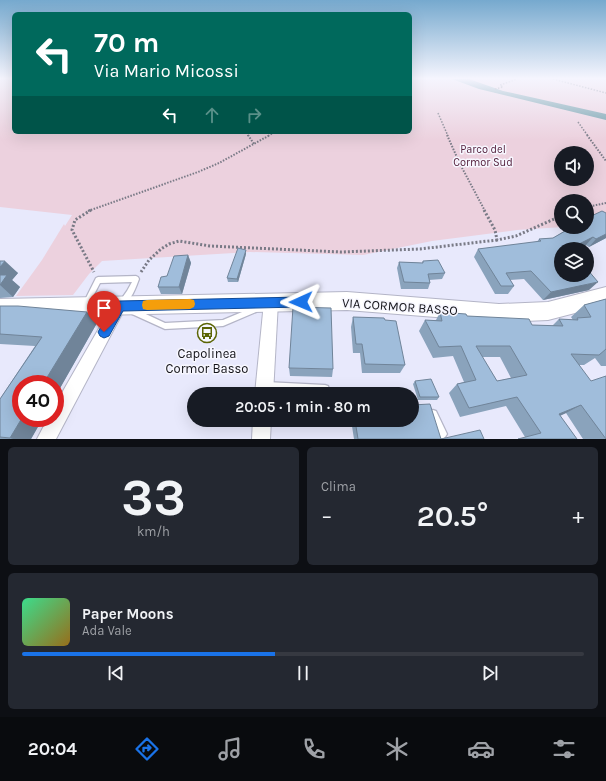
<!DOCTYPE html>
<html lang="it">
<meta charset="utf-8">
<style>
body{margin:0;font-family:Karla,sans-serif;background:#242831;color:#f1f3f6;height:100vh;display:flex;flex-direction:column;font-size:15px;white-space:nowrap}
*{box-sizing:border-box;margin:0}
p{font-size:13px;color:#9ea1a6}
.icon{flex:none;width:22px;height:22px;fill:none;stroke:currentColor;stroke-width:2;stroke-linecap:round;stroke-linejoin:round}
.map{position:relative;height:439px;overflow:hidden}
.details{display:flex;flex-direction:column;gap:8px;padding:8px;background:#0d0f14;flex:1}
.details>*{flex:none}
.guide{position:absolute;left:12px;top:12px;width:400px;height:122px;border-radius:6px;box-shadow:0 4px 16px #0002;background:#00695c;color:#fff;overflow:hidden}
.controls{position:absolute;left:554px;top:146px;display:grid;gap:8px}
.controls a{display:grid;place-items:center;width:40px;height:40px;border-radius:50%;background:#171b24;box-shadow:0 4px 16px #0002;font-size:20px}
.speed{position:absolute;left:12px;top:375px;display:flex;gap:8px;font-size:20px;font-weight:700;text-align:center}
.speed>*{display:grid;place-content:center;width:52px;height:52px;border-radius:50%;background:#171b24;box-shadow:0 4px 16px #0002;line-height:1}
.speed .limit{border:6px solid #d22;background:#fff;color:#111}
.pin{position:absolute;display:grid;place-items:center;width:34px;height:34px;color:#fff;margin:-41px -17px;border-radius:50% 50% 50% 0;rotate:-45deg;box-shadow:0 0 4px #0007}
.pin .icon{rotate:45deg}
.me{position:absolute;width:44px;margin:-22px;rotate:269deg;stroke-linejoin:round;filter:drop-shadow(0 0 3px #0008)}
.turn{display:flex;align-items:center;gap:14px;height:84px;padding:0 16px;font-size:18px}
.turn .icon{width:52px;height:52px;stroke-width:2.5}
.turn b{display:block;font-size:28px;line-height:34px}
.lanes{display:flex;align-items:center;height:38px;padding:0 16px;background:#0003;justify-content:center;gap:20px;direction:ltr}
.lanes .off{opacity:.35}
.big{font-size:30px;font-weight:600;line-height:1.1}
.details .card{flex:1;display:flex;flex-direction:column;justify-content:center;gap:6px;min-width:0;padding:0 14px;border-radius:6px;background:#242831}
.details .dial{align-items:center;gap:0}
.dial b{font-size:52px;line-height:1}
.song{display:flex;align-items:center;gap:12px}
.cover{width:48px;height:48px;border-radius:6px;background:linear-gradient(135deg,hsl(150 70% 55%),hsl(40 70% 35%))}
.played{height:4px;border-radius:2px;background:linear-gradient(90deg,#1a73e8 45%,#363941 45%)}
.keys{display:flex;justify-content:space-around;direction:ltr}
.heat{display:flex;justify-content:space-between;align-items:center;font-size:22px;direction:ltr}
.details .tiles{flex:1;display:grid;gap:8px;grid-template-columns:1fr 1fr}
.card:last-child{grid-column:span 2}
.trip{position:absolute;left:187px;top:387px;width:232px;height:40px;border-radius:20px;background:#171b24;box-shadow:0 4px 16px #0002;font-weight:600;line-height:40px;text-align:center}
.tab-bar{display:flex;height:64px;justify-content:space-around;align-items:center;background:#090b0e;color:#9ea1a6}
.tab-bar .icon{width:28px;height:28px}
.tab-bar .selected{color:#1a73e8}
.tab-bar b{font-size:18px;color:#f1f3f6}
.map>svg:first-child{display:block}
.green{fill:#ecd1de;fill-rule:evenodd}
.water{fill:#6b99a6}
.lines{fill:none;stroke-linecap:round;stroke-linejoin:round}
.lane-casing{stroke:#b4b5c7;stroke-width:2.5}
.street-casing{stroke:#b4b5c7;stroke-width:2}
.secondary-casing{stroke:#b4b5c7;stroke-width:2}
.path-far2{stroke:#797a86;stroke-width:1.5;stroke-dasharray:1.5 1.5;stroke-linecap:butt}
.path-far1{stroke:#797a86;stroke-width:2;stroke-dasharray:1.5 1.5;stroke-linecap:butt}
.path{stroke:#797a86;stroke-width:3;stroke-dasharray:2 2;stroke-linecap:butt}
.lane{fill:#fff;fill-rule:evenodd}
.street{fill:#fff;fill-rule:evenodd}
.secondary{fill:#fff;fill-rule:evenodd}
.wall{fill:#8aa3bc;fill-rule:evenodd}
.shaded-wall{fill:#708499}
.building{fill:#a0bddb;stroke:#708499;fill-rule:evenodd}
.route{fill:#1a73e8;stroke:#114b97}
.slow{fill:#f59e0b}
.labels{text-anchor:middle;stroke-width:3;stroke-linejoin:round;paint-order:stroke}
.park-label{font-size:11px;fill:#54213d;stroke:#f7f7ff}
.near-street-label{font-size:13px;fill:#14141a;stroke:#f7f7ff}
.near-poi-label{font-size:13px;fill:#14141a;stroke:#f7f7ff}
</style>
<div class="map">
<svg width="606" height="439" viewBox="0 0 606 439">
<rect width="100%" height="100%" fill="#e8e9fc"/>
<path class="green" d="M 0,79 L 14,79 L 14,132 L 410,132 L 410,79 L 606,79 L 606,214 L 587,219 L 587,201 L 561,201 L 561,227 L 563,227 L 517,230 L 432,241 L 363,255 L 250,252 L 102,261 L 89,274 L 73,295 L 16,296 L 42,260 L 64,224 L 65,226 L 72,215 L 0,207 ZM 561,153 L 587,153 L 587,179 L 561,179 Z"/>
<polygon class="water" points="452,79 469,79 503,91 606,114 606,120 479,89"/>
<g class="lines">
<defs>
<g id="lane">
<path d="M 136,276 L 138,277 L 139,279 C 136,287 130,305 121,303 L 120,301 L 127,291 L 132,282 L 100,283 L 88,306 L 86,307 L 84,306 L 83,304 L 96,278 L 98,277 Z"/>
<polygon points="254,307 256,308 258,310 256,312 223,326 165,329 132,314 131,312 132,310 135,309 165,323 223,320"/>
<polygon points="266,382 325,385 328,386 329,389 328,392 325,393 266,390 263,389 262,386 263,383"/>
<polygon points="433,410 436,411 447,434 445,437 442,439 439,437 429,414 430,411"/>
</g>
<g id="street">
<polygon points="271,296 276,298 278,302 273,394 255,394 264,302 266,298"/>
<polygon points="119,300 124,302 126,306 56,439 37,439 48,418 55,418 55,405 114,302"/>
<polygon points="253,420 271,420 270,439 252,439"/>
</g>
<polygon id="secondary" points="606,287 606,305 548,320 499,322 347,310 0,317 0,299 347,292 499,304 548,302"/>
</defs>
<use href="#lane" class="lane-casing"/>
<use href="#street" class="street-casing"/>
<use href="#secondary" class="secondary-casing"/>
<g class="path-far2">
<polyline points="553,79 606,93"/>
<polyline points="495,89 503,87 500,85 517,79"/>
<polyline points="438,113 448,136"/>
<polyline points="578,122 588,136"/>
<polyline points="247,132 248,136"/>
<polyline points="268,136 275,132"/>
</g>
<g class="path-far1">
<polyline points="248,135 254,144"/>
<polyline points="447,135 460,164 485,211"/>
<polyline points="587,135 606,161"/>
<polyline points="587,207 606,203"/>
<polyline points="88,211 198,172 219,163 270,135"/>
</g>
<g class="path">
<polyline points="91,210 75,220 72,230 94,272"/>
<polyline points="484,210 495,230 497,240 516,236 561,216"/>
<polyline points="141,272 149,260 161,249 169,244 179,241 210,246 341,252 420,249 497,240"/>
</g>
<use href="#lane" class="lane"/>
<use href="#street" class="street"/>
<use href="#secondary" class="secondary"/>
</g>
<g class="wall">
<polygon points="606,213 606,238 589,247 586,245 561,249 589,290 543,300 524,279 510,280 514,286 508,294 495,294 474,257 478,249 537,242 539,239 553,238 571,227 587,227"/>
<polygon points="246,254 238,282 228,282 227,278"/>
<polygon points="188,255 191,263 182,294 161,294 158,287 167,276"/>
<polygon points="0,261 18,273 12,280 20,287 13,297 0,298"/>
<polygon points="423,261 445,273 442,279 429,280 430,283 428,289 401,289 397,268 399,262 422,263"/>
<path d="M 606,299 L 606,366 L 601,366 L 595,358 L 584,365 L 579,365 L 606,439 L 583,439 L 566,413 L 560,416 L 577,439 L 525,437 L 506,406 L 460,417 L 449,393 L 457,384 L 464,382 L 453,356 L 433,358 L 419,331 L 425,320 L 436,320 L 440,312 L 532,325 L 552,326 L 559,319 L 573,320 L 571,317 L 584,305 ZM 482,357 L 500,357 L 511,378 L 497,381 Z"/>
<polygon points="0,306 87,312 97,323 31,439 0,439 0,399 35,346 0,344"/>
<polygon points="353,317 385,320 405,365 400,373 362,373 360,353 353,353 351,327"/>
<polygon points="289,368 333,369 332,377 290,376"/>
<polygon points="415,381 439,397 437,400 418,400 413,384"/>
<polygon points="351,420 412,420 441,439 484,439 354,439"/>
</g>
<g class="shaded-wall">
<polygon points="606,234 606,238 589,247 596,239"/>
<polygon points="593,237 586,245 578,249 572,249 575,246"/>
<polygon points="246,250 246,254 238,282 237,279"/>
<polygon points="188,255 191,263 182,294 179,287"/>
<polygon points="5,261 18,273 12,280 20,287 13,297 0,285 0,267"/>
<polygon points="598,282 589,290 543,300 551,292"/>
<polygon points="87,312 97,323 55,397 55,384 43,384"/>
<polygon points="581,405 566,413 545,422 559,414"/>
<polygon points="22,418 43,418 31,439 13,439 10,438"/>
</g>
<g class="building">
<polygon points="602,211 606,213 606,234 596,239 593,237 575,246 577,249 561,249 561,275 587,275 587,269 598,282 551,292 531,271 506,273 514,286 501,286 478,249 541,241 539,239 553,238 572,227 587,227 587,218"/>
<polygon points="238,248 246,250 237,279 227,278"/>
<polygon points="188,255 179,287 158,287 161,277 167,276 174,256"/>
<polygon points="438,260 445,273 428,274 430,283 404,282 399,262 423,263 423,261"/>
<polygon points="0,261 5,261 0,267"/>
<polygon points="0,275 7,275 0,285"/>
<path d="M 606,299 L 606,349 L 599,355 L 571,354 L 591,381 L 606,376 L 606,439 L 581,405 L 559,414 L 577,439 L 518,439 L 541,433 L 517,397 L 469,408 L 457,384 L 476,380 L 461,346 L 439,347 L 425,320 L 442,321 L 440,312 L 466,314 L 467,316 L 529,319 L 532,325 L 563,326 L 559,319 L 578,320 L 577,318 L 591,317 L 584,305 ZM 476,346 L 510,346 L 527,375 L 497,381 Z"/>
<polygon points="0,306 18,306 87,312 43,384 21,384 21,418 22,418 10,438 0,437 0,399 42,337 0,334"/>
<polygon points="293,307 331,308 333,369 289,368"/>
<polygon points="353,317 384,318 385,320 396,321 405,365 365,364 362,344 356,344"/>
<polygon points="431,379 439,397 420,397 415,381"/>
<polygon points="430,404 441,439 480,430 484,439 358,439 355,420 412,420 412,405"/>
</g>
<linearGradient id="sky" x2="0" y2="1"><stop stop-color="#76a9ce"/><stop offset="0.56" stop-color="#f5f5fe"/><stop offset="1" stop-color="#f5f5fe" stop-opacity="0"/></linearGradient>
<rect width="606" height="140" fill="url(#sky)"/>
<polygon class="route" points="301,297 305,298 307,302 305,305 301,307 123,311 109,336 104,338 100,336 98,332 115,302 119,301"/>
<polygon class="slow" points="190,299 194,300 195,304 194,307 190,309 147,310 143,309 142,305 143,301 147,300"/>
<defs>
<symbol id="bus-ring" viewBox="-11 -11 22 22"><circle r="9.5" fill="#f7f7ff" stroke="#5b6505" stroke-width="1.5"/><path d="M-5-6H5V4H4V6H2V4H-2V6H-4V4H-5ZM-3.5-4V0h7V-4ZM-3.5 1.2v1.5H-2V1.2ZM2 1.2v1.5H3.5V1.2Z" fill="#5b6505"/></symbol>
</defs>
<g fill-rule="evenodd">
<use href="#bus-ring" x="196" y="322" width="22" height="22"/>
</g>
<g class="labels">
<g class="park-label">
<text x="483" y="153">Parco del<tspan x="483" dy="13">Cormor Sud</tspan></text>
</g>
<g class="near-street-label">
<text transform="translate(400 306) rotate(4)" y="5">VIA CORMOR BASSO</text>
</g>
<g class="near-poi-label">
<text x="207" y="358">Capolinea<tspan x="207" dy="15">Cormor Basso</tspan></text>
</g>
</g>
</svg>
<div class="controls">
<a><svg class="icon" aria-label="sound" viewBox="0 0 24 24"><path d="M4 9h4l5-4v14l-5-4H4zM17 9q2 3 0 6"/></svg></a>
<a><svg class="icon" aria-label="search" viewBox="0 0 24 24"><circle cx="10" cy="10" r="6"/><path d="M15 15l6 6"/></svg></a>
<a><svg class="icon" aria-label="layers" viewBox="0 0 24 24"><path d="M12 4l9 5-9 5-9-5zM3 14l9 5 9-5"/></svg></a>
</div>
<div class="speed"><div class="limit">40</div></div>
<div class="pin" style="left:104px;top:332px;background:#d93025"><svg class="icon" aria-label="arrive" viewBox="0 0 24 24"><path d="M6 21V4h12l-3 4 3 4H6"/></svg></div>
<svg class="me" style="left:301px;top:302px" viewBox="-20 -20 40 40"><path d="M0-17L14 15 0 8-14 15z" fill="#1a73e8" stroke="#fff" stroke-width="4"/></svg>
<div class="trip">20:05 · 1 min · 80 m</div>
<div class="guide">
<div class="turn"><svg class="icon" aria-label="left" viewBox="0 0 24 24"><path d="M17 20v-9H6M10 6l-5 5 5 5"/></svg><div><b>70 m</b>Via Mario Micossi</div></div>
<div class="lanes"><svg class="icon" aria-label="left" viewBox="0 0 24 24"><path d="M17 20v-9H6M10 6l-5 5 5 5"/></svg><svg class="icon off" aria-label="ahead" viewBox="0 0 24 24"><path d="M12 20V5M6 11l6-6 6 6"/></svg><svg class="icon off" aria-label="right" viewBox="0 0 24 24"><path d="M7 20v-9h11M14 6l5 5-5 5"/></svg></div>
</div>
</div>
<section class="details">
<div class="tiles">
<div class="card dial"><b>33</b><p>km/h</p></div>
<div class="card"><p>Clima</p>
<div class="heat"><a>−</a><b class="big">20.5°</b><a>+</a></div>
</div>
<div class="card">
<div class="song"><i class="cover"></i><div><b>Paper Moons</b><p>Ada Vale</p></div></div>
<div class="played"></div>
<div class="keys"><svg class="icon" aria-label="previous" viewBox="0 0 24 24"><path d="M18 5L8 12l10 7zM5 5v14"/></svg><svg class="icon" aria-label="pause" viewBox="0 0 24 24"><path d="M8 5v14M16 5v14"/></svg><svg class="icon" aria-label="next" viewBox="0 0 24 24"><path d="M6 5l10 7-10 7zM19 5v14"/></svg></div>
</div>
</div>
</section>
<nav class="tab-bar">
<b>20:04</b>
<svg class="icon selected" aria-label="directions" viewBox="0 0 24 24"><path d="M12 3l9 9-9 9-9-9zM9 14v-3h6M13 9l2 2-2 2"/></svg>
<svg class="icon" aria-label="music" viewBox="0 0 24 24"><path d="M9 18V5l10-2v13"/><circle cx="6" cy="18" r="3"/><circle cx="16" cy="16" r="3"/></svg>
<svg class="icon" aria-label="phone" viewBox="0 0 24 24"><path d="M5 4h4l2 5-3 2q2 4 5 5l2-3 5 2v4C11 20 4 13 5 4z"/></svg>
<svg class="icon" aria-label="climate" viewBox="0 0 24 24"><path d="M12 3v18M4 7l16 10M4 17L20 7"/></svg>
<svg class="icon" aria-label="car" viewBox="0 0 24 24"><path d="M5 17H2v-5l4-1 3-4h7l3 4 3 1v5h-3M9 17h6M6 11h13"/><circle cx="7" cy="17" r="2"/><circle cx="17" cy="17" r="2"/></svg>
<svg class="icon" aria-label="filters" viewBox="0 0 24 24"><path d="M4 7h16M4 17h16"/><circle cx="9" cy="7" r="2"/><circle cx="15" cy="17" r="2"/></svg>
</nav>
